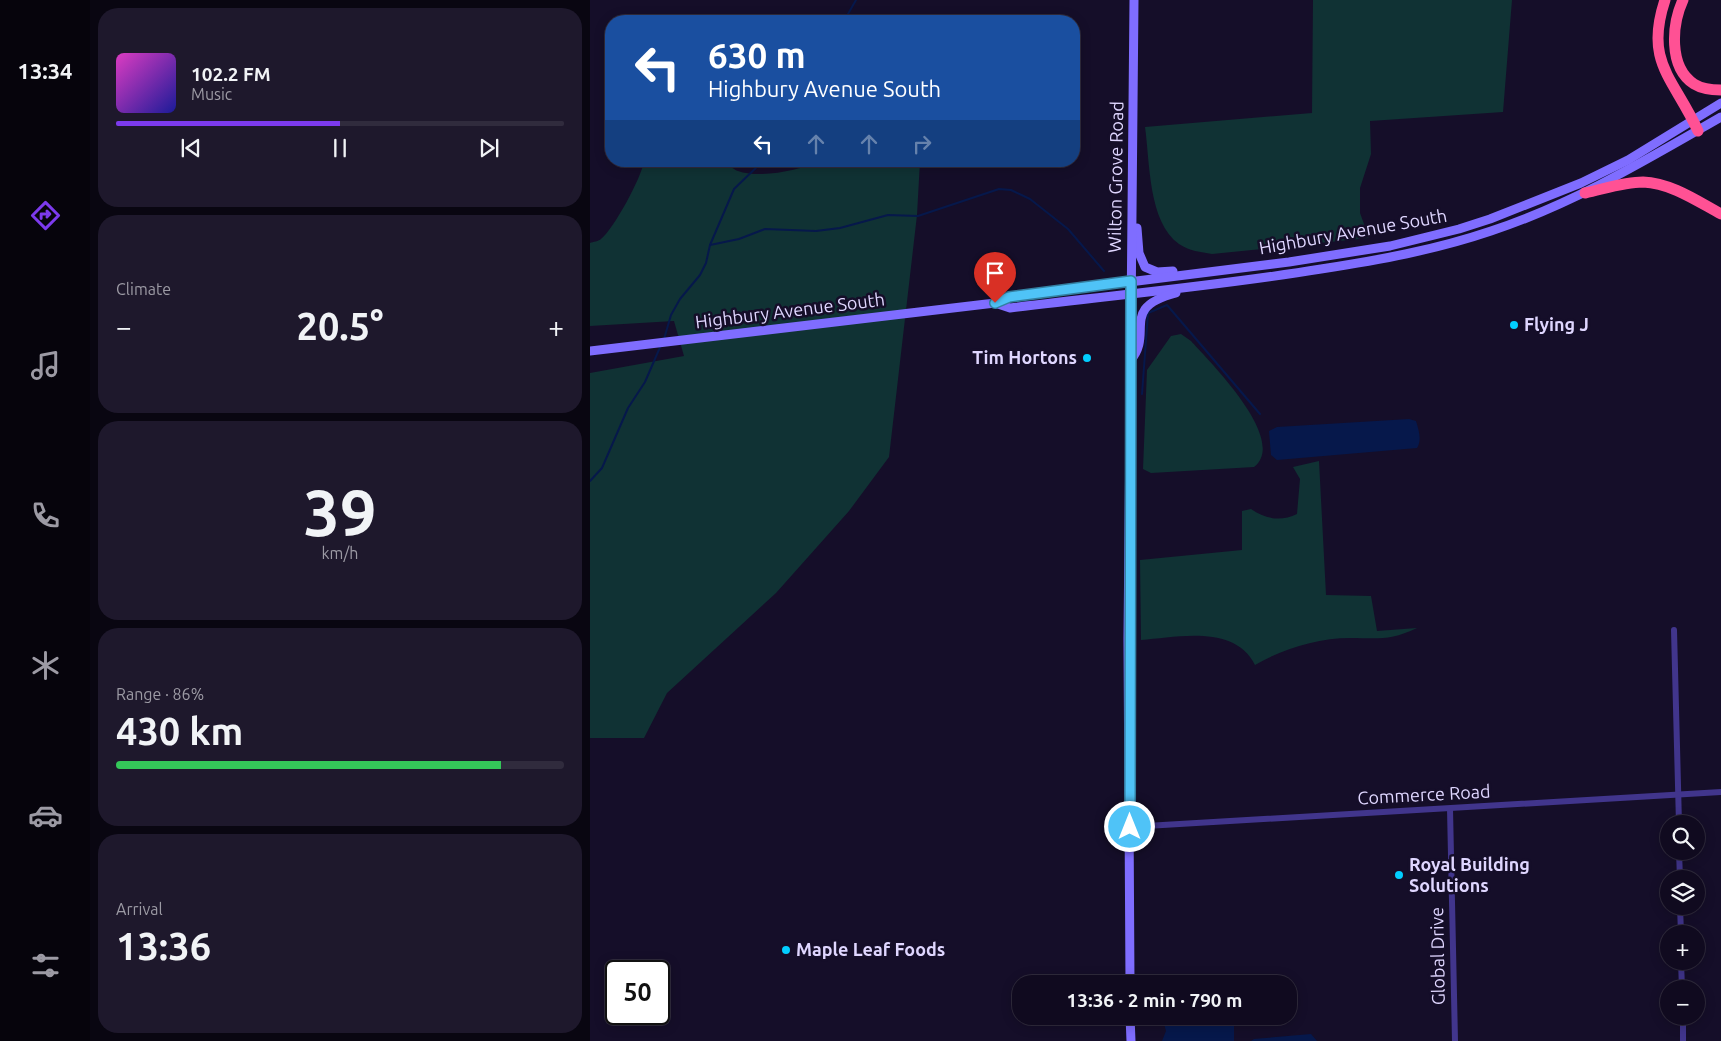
<!DOCTYPE html>
<meta charset="utf-8">
<style>
body{margin:0;font-family:Ubuntu,sans-serif;background:#1e182c;color:#f1f3f6;height:100vh;display:flex;flex-direction:column;font-size:19px;white-space:nowrap}
*{box-sizing:border-box;margin:0}
p{font-size:16px;color:#9c9aa4}
.icon{flex:none;width:28px;height:28px;fill:none;stroke:currentColor;stroke-width:2;stroke-linecap:round;stroke-linejoin:round}
.map{position:relative;flex:1;overflow:hidden}
.drawer{display:flex;flex-direction:column;gap:8px;padding:8px;background:#090611;width:500px}
.drawer>*{flex:none}
.banner{position:absolute;left:15px;top:15px;width:475px;height:152px;border-radius:20px;box-shadow:0 2px 12px #0003,0 0 0 1px #302b3d;background:#1a4fa0;color:#fff;overflow:hidden}
.tools{position:absolute;left:1070px;top:815px;display:grid;gap:10px}
.tools a{display:grid;place-items:center;width:45px;height:45px;border-radius:50%;background:#100a1f;box-shadow:0 2px 12px #0003,0 0 0 1px #302b3d;font-size:25px}
.speed{position:absolute;left:15px;top:960px;display:flex;gap:10px;font-size:25px;font-weight:700;text-align:center}
.speed>*{display:grid;place-content:center;width:65px;height:65px;border-radius:50%;background:#100a1f;box-shadow:0 2px 12px #0003,0 0 0 1px #302b3d;line-height:1}
.speed .limit{border:2px solid #111;border-radius:8px;background:#fff;color:#111}
.pin{position:absolute;display:grid;place-items:center;width:42px;height:42px;color:#fff;margin:-51px -21px;border-radius:50% 50% 50% 0;rotate:-45deg;box-shadow:0 0 5px #0007}
.pin .icon{rotate:45deg}
.me{position:absolute;width:55px;margin:-28px;rotate:0deg;stroke-linejoin:round;filter:drop-shadow(0 0 4px #0008)}
.turn{display:flex;align-items:center;gap:18px;height:105px;padding:0 20px;font-size:22px}
.turn .icon{width:65px;height:65px;stroke-width:2.5}
.turn b{display:block;font-size:35px;line-height:42px}
.lanes{display:flex;align-items:center;height:48px;padding:0 20px;background:#0003;justify-content:center;gap:25px;direction:ltr}
.lanes .off{opacity:.35}
.big{font-size:38px;font-weight:700;line-height:1.1}
.drawer .widget{flex:1;display:flex;flex-direction:column;justify-content:center;gap:8px;min-width:0;padding:0 18px;border-radius:20px;background:#1e182c}
.drawer .dial{align-items:center;gap:0}
.dial b{font-size:65px;line-height:1}
.song{display:flex;align-items:center;gap:15px}
.cover{width:60px;height:60px;border-radius:8px;background:linear-gradient(135deg,hsl(310 70% 55%),hsl(240 70% 35%))}
.played{height:5px;border-radius:2px;background:linear-gradient(90deg,#7c3aed 50%,#302b3d 50%)}
.keys{display:flex;justify-content:space-around;direction:ltr}
.heat{display:flex;justify-content:space-between;align-items:center;font-size:28px;direction:ltr}
.charge{height:8px;border-radius:4px;background:linear-gradient(90deg,#34c759 86%,#302b3d 0)}
.trip{position:absolute;left:422px;top:975px;width:285px;height:50px;border-radius:20px;background:#100a1f;box-shadow:0 2px 12px #0003,0 0 0 1px #302b3d;font-weight:700;line-height:50px;text-align:center}
main{display:flex;flex:1;min-height:0}
.menu{display:flex;flex-direction:column;width:90px;justify-content:space-around;align-items:center;background:#06040c;color:#9c9aa4}
.menu .icon{width:35px;height:35px}
.menu .selected{color:#7c3aed}
.menu b{font-size:22px;color:#f1f3f6}
.map>svg:first-child{display:block}
.green{fill:#103234}
.water{fill:#06184b}
.lines{fill:none;stroke-linecap:round;stroke-linejoin:round}
.stream{stroke:#06184b;stroke-width:2}
.minor{stroke:#41358c;stroke-width:6}
.secondary{stroke:#7f6dff;stroke-width:9}
.motorway{stroke:#ff5194;stroke-width:11}
.route-casing{stroke:#337fa1;stroke-width:12}
.route{stroke:#4fc3f7;stroke-width:9}
.poi-dot{fill:#02ceff;stroke:#150e29;stroke-width:2}
.labels{text-anchor:middle;stroke-width:5;stroke-linejoin:round;paint-order:stroke}
.street-label{font-size:18px;fill:#dfd6ff;stroke:#150e29}
.poi-label{font-size:18px;font-weight:bold;fill:#dfd6ff;stroke:#150e29;text-anchor:start}
</style>
<main>
<nav class="menu">
<b>13:34</b>
<svg class="icon selected" aria-label="directions" viewBox="0 0 24 24"><path d="M12 3l9 9-9 9-9-9zM9 14v-3h6M13 9l2 2-2 2"/></svg>
<svg class="icon" aria-label="music" viewBox="0 0 24 24"><path d="M9 18V5l10-2v13"/><circle cx="6" cy="18" r="3"/><circle cx="16" cy="16" r="3"/></svg>
<svg class="icon" aria-label="phone" viewBox="0 0 24 24"><path d="M5 4h4l2 5-3 2q2 4 5 5l2-3 5 2v4C11 20 4 13 5 4z"/></svg>
<svg class="icon" aria-label="climate" viewBox="0 0 24 24"><path d="M12 3v18M4 7l16 10M4 17L20 7"/></svg>
<svg class="icon" aria-label="car" viewBox="0 0 24 24"><path d="M5 17H2v-5l4-1 3-4h7l3 4 3 1v5h-3M9 17h6M6 11h13"/><circle cx="7" cy="17" r="2"/><circle cx="17" cy="17" r="2"/></svg>
<svg class="icon" aria-label="filters" viewBox="0 0 24 24"><path d="M4 7h16M4 17h16"/><circle cx="9" cy="7" r="2"/><circle cx="15" cy="17" r="2"/></svg>
</nav>
<section class="drawer">
<div class="widget">
<div class="song"><i class="cover"></i><div><b>102.2 FM</b><p>Music</p></div></div>
<div class="played"></div>
<div class="keys"><svg class="icon" aria-label="previous" viewBox="0 0 24 24"><path d="M18 5L8 12l10 7zM5 5v14"/></svg><svg class="icon" aria-label="pause" viewBox="0 0 24 24"><path d="M8 5v14M16 5v14"/></svg><svg class="icon" aria-label="next" viewBox="0 0 24 24"><path d="M6 5l10 7-10 7zM19 5v14"/></svg></div>
</div>
<div class="widget"><p>Climate</p>
<div class="heat"><a>−</a><b class="big">20.5°</b><a>+</a></div>
</div>
<div class="widget dial"><b>39</b><p>km/h</p></div>
<div class="widget"><p>Range · 86%</p><b class="big">430 km</b><div class="charge"></div></div>
<div class="widget"><p>Arrival</p><b class="big">13:36</b></div>
</section>
<div class="map">
<svg width="1131" height="1041" viewBox="0 0 1131 1041">
<rect width="100%" height="100%" fill="#150e29"/>
<g class="green">
<path d="M 723,0 L 922,0 L 913,112 L 780,121 L 781,154 L 770,188 L 770,213 L 779,238 L 622,254 C 611,252 599,251 589,244 C 558,222 560,162 555,127 L 722,113 Z"/>
<path d="M 54,161 L 136,161 C 139,165 144,170 148,171 C 170,179 210,170 230,161 L 330,161 L 327,215 L 299,457 L 259,511 L 186,593 L 77,693 L 54,738 L 0,738 L 0,373 L 94,356 L 84,321 L 0,326 L 0,243 C 3,242 9,241 11,239 C 23,230 52,177 54,161 Z"/>
<path d="M 591,334 L 601,341 C 619,361 699,440 664,467 L 561,473 L 553,469 L 557,370 L 581,336 Z"/>
<path d="M 729,461 L 736,595 L 781,596 L 787,631 L 827,628 C 800,641 788,638 760,638 C 728,638 692,649 665,665 C 645,624 587,637 551,640 L 550,560 L 652,550 L 652,511 L 661,509 C 675,519 691,522 707,514 L 710,479 L 703,467 Z"/>
</g>
<g class="water">
<path d="M 819,419 L 826,421 C 829,431 832,440 827,448 L 687,460 L 681,455 L 679,431 L 687,427 Z"/>
<polygon points="572,1016 644,1016 644,1041 572,1041 576,1031"/>
<polygon points="721,1034 727,1041 661,1041 664,1039"/>
</g>
<g class="lines">
<g class="stream">
<polyline points="254,21 266,0"/>
<polyline points="120,245 149,239 175,229 226,231 250,228 298,215 328,216 409,189 421,190 440,199 478,229 514,271"/>
<polyline points="74,339 81,315 90,299 110,275 116,263 120,245 144,189 173,161"/>
<polyline points="552,394 558,313 577,305 670,414"/>
<polyline points="0,481 12,468 38,408 55,382 71,345"/>
</g>
<g class="minor">
<polyline points="1084,630 1089,824"/>
<polyline points="860,809 865,1041"/>
<polyline points="539,827 1131,792"/>
<polyline points="1089,851 1090,879"/>
<polyline points="1090,906 1091,934"/>
<polyline points="1091,961 1092,989"/>
<polyline points="1093,1016 1093,1041"/>
</g>
<g class="secondary">
<polyline points="547,228 549,253 555,267 567,272 583,271"/>
<path d="M 405,303 L 420,308 C 524,295 628,286 731,269 C 789,260 845,250 901,231 C 983,204 1056,160 1131,117"/>
<polyline points="0,351 405,303 419,297 699,262 800,246 869,229 900,219 991,183 1038,160 1131,103"/>
<path d="M 540,361 C 565,333 528,308 586,293"/>
<polyline points="540,984 538,639 544,0"/>
<polyline points="540,1016 541,1041"/>
</g>
<g class="motorway">
<path d="M 1075,0 C 1054,63 1084,78 1108,131"/>
<path d="M 1093,0 C 1082,24 1078,67 1104,84 C 1112,89 1122,90 1131,90"/>
<path d="M 995,193 C 1014,189 1034,182 1053,182 C 1081,183 1107,201 1131,214"/>
</g>
</g>
<g class="lines">
<defs>
<polyline id="route" points="405,303 419,297 541,281 540,827"/>
</defs>
<use href="#route" class="route-casing"/>
<use href="#route" class="route"/>
</g>
<g class="poi-dot">
<circle cx="924" cy="325" r="5"/>
<circle cx="497" cy="358" r="5"/>
<circle cx="809" cy="875" r="5"/>
<circle cx="196" cy="950" r="5"/>
</g>
<g class="labels">
<g class="street-label">
<text transform="translate(526 177) rotate(-89)" y="6">Wilton Grove Road</text>
<text transform="translate(763 232) rotate(-10)" y="6">Highbury Avenue South</text>
<text transform="translate(200 311) rotate(-7)" y="6">Highbury Avenue South</text>
<text transform="translate(834 795) rotate(-3)" y="6">Commerce Road</text>
<text transform="translate(848 956) rotate(-91)" y="6">Global Drive</text>
</g>
<g class="poi-label">
<text x="934" y="331">Flying J</text>
<text x="487" y="364" text-anchor="end">Tim Hortons</text>
<text x="819" y="871">Royal Building<tspan x="819" dy="21">Solutions</tspan></text>
<text x="206" y="956">Maple Leaf Foods</text>
</g>
</g>
</svg>
<div class="tools">
<a><svg class="icon" aria-label="search" viewBox="0 0 24 24"><circle cx="10" cy="10" r="6"/><path d="M15 15l6 6"/></svg></a>
<a><svg class="icon" aria-label="layers" viewBox="0 0 24 24"><path d="M12 4l9 5-9 5-9-5zM3 14l9 5 9-5"/></svg></a>
<a>+</a>
<a>−</a>
</div>
<div class="speed"><div class="limit">50</div></div>
<div class="pin" style="left:405px;top:303px;background:#d93025"><svg class="icon" aria-label="arrive" viewBox="0 0 24 24"><path d="M6 21V4h12l-3 4 3 4H6"/></svg></div>
<svg class="me" style="left:540px;top:827px" viewBox="-20 -20 40 40"><circle r="17" fill="#4fc3f7" stroke="#fff" stroke-width="3"/><path d="M0-11L8 9 0 5-8 9z" fill="#fff"/></svg>
<div class="trip">13:36 · 2 min · 790 m</div>
<div class="banner">
<div class="turn"><svg class="icon" aria-label="left" viewBox="0 0 24 24"><path d="M17 20v-9H6M10 6l-5 5 5 5"/></svg><div><b>630 m</b>Highbury Avenue South</div></div>
<div class="lanes"><svg class="icon" aria-label="left" viewBox="0 0 24 24"><path d="M17 20v-9H6M10 6l-5 5 5 5"/></svg><svg class="icon off" aria-label="ahead" viewBox="0 0 24 24"><path d="M12 20V5M6 11l6-6 6 6"/></svg><svg class="icon off" aria-label="ahead" viewBox="0 0 24 24"><path d="M12 20V5M6 11l6-6 6 6"/></svg><svg class="icon off" aria-label="right" viewBox="0 0 24 24"><path d="M7 20v-9h11M14 6l5 5-5 5"/></svg></div>
</div>
</div>
</main>
